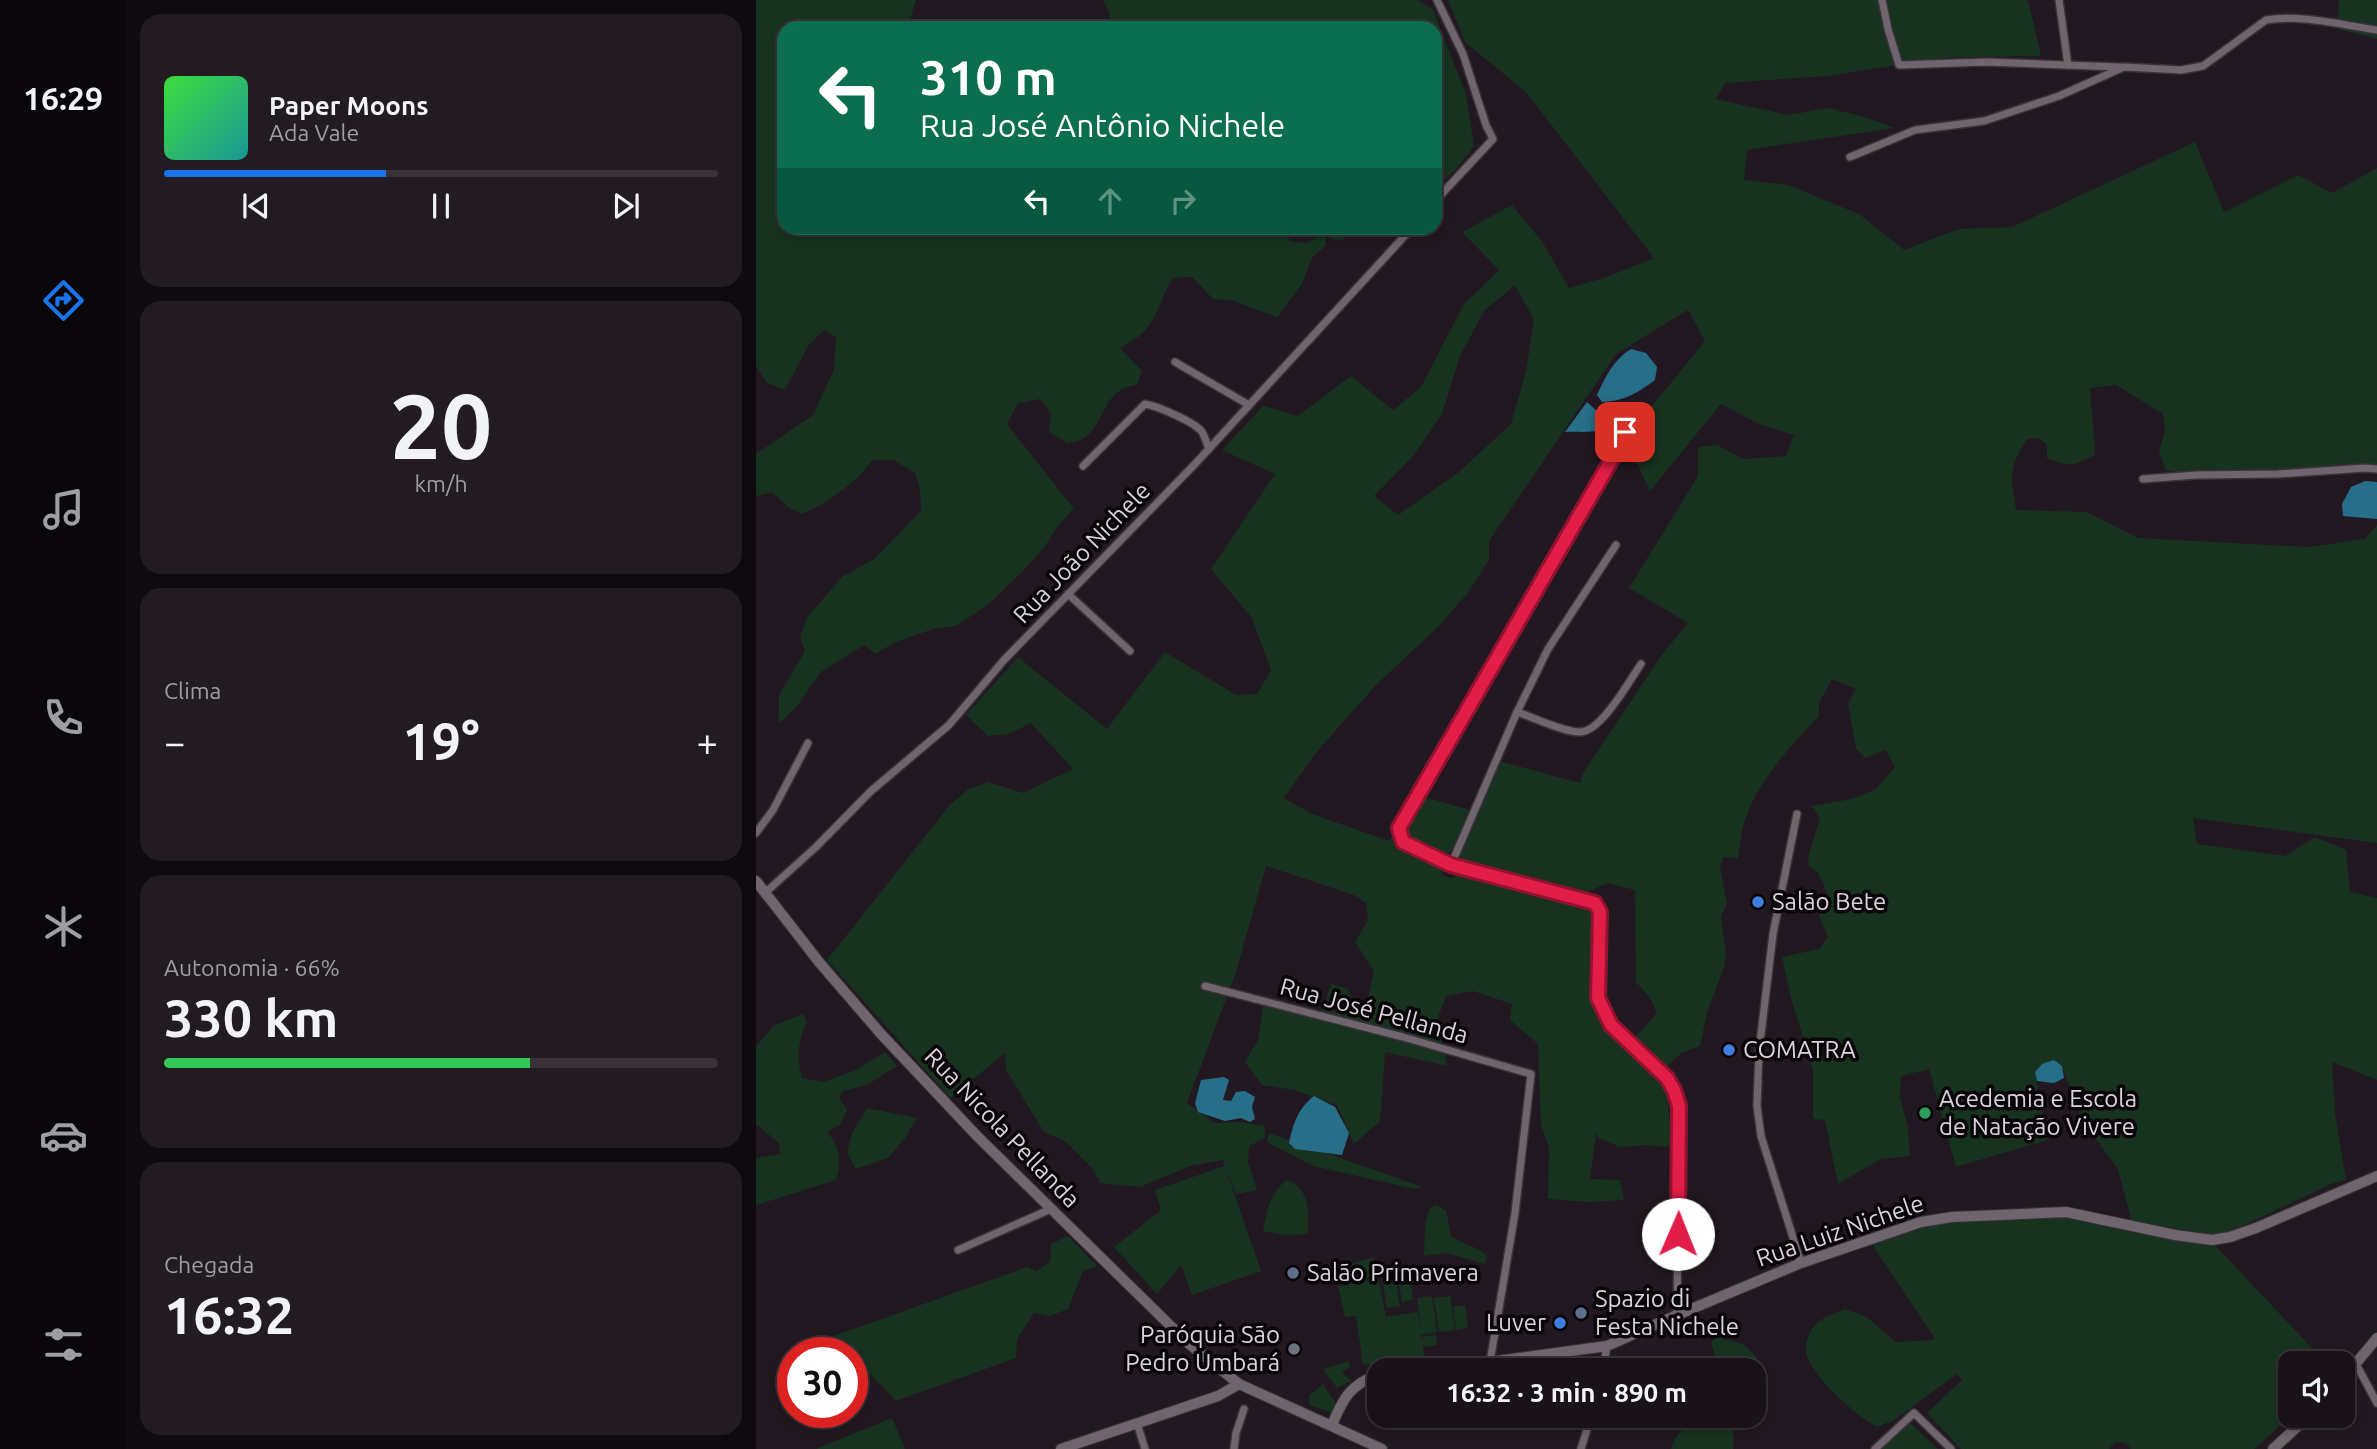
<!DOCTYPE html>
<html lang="pt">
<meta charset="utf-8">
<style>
body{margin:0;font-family:Ubuntu,sans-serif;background:#231b22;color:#f1f3f6;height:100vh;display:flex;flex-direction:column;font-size:26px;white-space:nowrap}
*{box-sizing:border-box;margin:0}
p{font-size:23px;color:#9f9ea2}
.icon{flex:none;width:38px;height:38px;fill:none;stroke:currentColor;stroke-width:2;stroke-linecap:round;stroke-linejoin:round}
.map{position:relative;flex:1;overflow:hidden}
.details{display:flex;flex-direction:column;gap:14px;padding:14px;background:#0e0a0e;width:630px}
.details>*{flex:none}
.banner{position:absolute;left:21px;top:21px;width:665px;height:214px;border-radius:21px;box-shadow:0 4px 10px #0003,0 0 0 2px #383238;background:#0b6e4f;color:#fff;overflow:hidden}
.buttons{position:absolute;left:1522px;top:1351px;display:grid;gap:14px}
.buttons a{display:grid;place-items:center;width:77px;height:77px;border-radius:14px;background:#1a1219;box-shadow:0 4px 10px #0003,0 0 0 2px #383238;font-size:35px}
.speed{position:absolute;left:21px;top:1337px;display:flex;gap:14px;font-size:35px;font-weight:700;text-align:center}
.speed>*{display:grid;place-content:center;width:91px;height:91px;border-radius:50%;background:#1a1219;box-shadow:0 4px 10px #0003,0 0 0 2px #383238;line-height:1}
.speed .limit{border:10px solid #d22;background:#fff;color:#111}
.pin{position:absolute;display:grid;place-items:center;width:60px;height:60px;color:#fff;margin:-30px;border-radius:14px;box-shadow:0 4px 10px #0006}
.me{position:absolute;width:77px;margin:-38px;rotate:1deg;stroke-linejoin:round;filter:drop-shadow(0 0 5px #0008)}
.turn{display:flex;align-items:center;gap:24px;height:147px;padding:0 28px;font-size:32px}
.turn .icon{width:91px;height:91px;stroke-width:2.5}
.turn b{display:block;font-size:49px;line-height:60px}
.lanes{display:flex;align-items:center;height:66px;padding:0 28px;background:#0003;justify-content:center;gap:35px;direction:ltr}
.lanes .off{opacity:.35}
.big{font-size:52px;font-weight:600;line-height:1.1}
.details .widget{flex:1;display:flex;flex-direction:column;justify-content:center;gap:10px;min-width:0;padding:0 24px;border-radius:21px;background:#231b22}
.details .dial{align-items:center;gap:0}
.dial b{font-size:91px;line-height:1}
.song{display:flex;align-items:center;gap:21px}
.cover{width:84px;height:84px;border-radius:10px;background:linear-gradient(135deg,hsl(120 70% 55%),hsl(180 70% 35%))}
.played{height:7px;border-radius:4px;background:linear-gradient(90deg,#1a73e8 40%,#383238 40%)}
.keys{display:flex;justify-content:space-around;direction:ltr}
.heat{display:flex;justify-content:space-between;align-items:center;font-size:38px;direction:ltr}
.charge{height:10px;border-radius:5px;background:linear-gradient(90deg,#34c759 66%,#383238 0)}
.trip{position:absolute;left:611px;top:1358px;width:399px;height:70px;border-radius:21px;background:#1a1219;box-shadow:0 4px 10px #0003,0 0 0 2px #383238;font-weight:600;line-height:70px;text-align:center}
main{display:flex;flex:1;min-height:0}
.tab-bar{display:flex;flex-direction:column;width:126px;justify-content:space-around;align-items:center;background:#0a070a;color:#9f9ea2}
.tab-bar .icon{width:49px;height:49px}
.tab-bar .current{color:#1a73e8}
.tab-bar b{font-size:32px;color:#f1f3f6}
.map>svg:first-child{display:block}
.green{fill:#17331f;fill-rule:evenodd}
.water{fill:#276e88}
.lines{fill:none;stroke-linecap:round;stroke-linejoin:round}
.street-casing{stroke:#3a3239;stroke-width:10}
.secondary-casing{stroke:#3a3239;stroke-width:12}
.street{stroke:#70646f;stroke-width:7}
.secondary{stroke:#70646f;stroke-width:10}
.route-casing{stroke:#92132f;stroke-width:18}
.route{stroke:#e11d48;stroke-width:12}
.shop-dot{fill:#3f7fe0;stroke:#090509;stroke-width:2.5}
.leisure-dot{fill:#2e9e5b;stroke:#090509;stroke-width:2.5}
.service-dot{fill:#5c6f8a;stroke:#090509;stroke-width:2.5}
.worship-dot{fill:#6b7280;stroke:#090509;stroke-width:2.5}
.labels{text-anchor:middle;stroke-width:7;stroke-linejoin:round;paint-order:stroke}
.street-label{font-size:24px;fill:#dbd3da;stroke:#090509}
.poi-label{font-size:24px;fill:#dbd3da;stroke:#090509;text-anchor:start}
</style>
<main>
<nav class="tab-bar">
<b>16:29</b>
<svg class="icon current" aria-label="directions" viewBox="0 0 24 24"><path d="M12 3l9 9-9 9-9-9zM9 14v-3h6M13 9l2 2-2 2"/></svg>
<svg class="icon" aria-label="music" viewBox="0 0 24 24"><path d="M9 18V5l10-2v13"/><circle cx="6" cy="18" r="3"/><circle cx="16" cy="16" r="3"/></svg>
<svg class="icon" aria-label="phone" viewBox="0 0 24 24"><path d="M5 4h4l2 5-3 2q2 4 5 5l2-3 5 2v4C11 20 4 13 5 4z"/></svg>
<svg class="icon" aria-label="climate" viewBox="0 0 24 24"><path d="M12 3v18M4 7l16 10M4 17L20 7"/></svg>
<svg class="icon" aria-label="car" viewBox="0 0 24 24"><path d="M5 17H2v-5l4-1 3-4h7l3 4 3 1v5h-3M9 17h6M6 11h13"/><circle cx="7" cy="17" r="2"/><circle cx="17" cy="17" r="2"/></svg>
<svg class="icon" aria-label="filters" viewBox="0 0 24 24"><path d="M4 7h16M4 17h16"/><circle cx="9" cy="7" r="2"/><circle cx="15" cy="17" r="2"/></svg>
</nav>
<section class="details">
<div class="widget">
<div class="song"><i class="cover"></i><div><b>Paper Moons</b><p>Ada Vale</p></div></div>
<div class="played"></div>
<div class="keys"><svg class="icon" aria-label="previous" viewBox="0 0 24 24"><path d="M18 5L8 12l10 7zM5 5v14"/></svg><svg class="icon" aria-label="pause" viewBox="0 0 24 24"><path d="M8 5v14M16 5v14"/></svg><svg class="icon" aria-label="next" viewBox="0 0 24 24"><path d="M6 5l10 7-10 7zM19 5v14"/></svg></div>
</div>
<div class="widget dial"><b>20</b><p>km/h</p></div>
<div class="widget"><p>Clima</p>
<div class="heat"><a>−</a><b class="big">19°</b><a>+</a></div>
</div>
<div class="widget"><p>Autonomia · 66%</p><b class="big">330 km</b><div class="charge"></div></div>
<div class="widget"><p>Chegada</p><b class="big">16:32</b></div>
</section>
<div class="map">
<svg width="1621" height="1449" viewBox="0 0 1621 1449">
<rect width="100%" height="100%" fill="#221821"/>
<g class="green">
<path d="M 0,0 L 160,0 L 155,16 L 156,28 L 28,28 L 28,228 L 536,228 L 530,232 L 534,241 L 551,243 L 569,232 L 570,245 L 556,258 L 546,284 L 521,317 L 475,300 L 457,299 L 436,277 L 417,278 C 405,296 401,322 383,336 C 378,340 370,344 364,348 L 386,371 L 381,385 C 344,390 353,420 328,438 C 324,441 317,442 312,443 L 293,432 L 295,414 L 284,399 L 262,403 L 251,424 L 318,509 L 304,523 L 287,549 L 266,572 L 233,604 L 200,626 L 177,629 L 140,642 L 119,654 L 108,645 L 65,672 L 41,706 L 23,724 L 23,695 L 49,651 L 44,637 L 52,616 L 86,577 L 118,559 L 165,511 L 164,489 L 159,473 L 137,460 L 117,460 C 98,484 74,502 46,514 L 32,507 L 16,492 L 0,496 L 0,454 L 57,415 L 78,370 L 80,337 L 68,330 L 52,346 L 29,390 L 11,383 L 0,366 Z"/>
<polygon points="347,0 662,0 677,10 710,94 718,146 702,167 679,188 679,28 354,28 353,11"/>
<path d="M 692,0 L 1272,0 L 1285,56 L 1194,57 L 1071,76 L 969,83 L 960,99 L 1032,115 L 1073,108 L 1115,119 L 1138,128 L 991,150 L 988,180 L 1032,185 L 1103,214 L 1148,250 L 1203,229 L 1256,227 L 1439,142 L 1468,212 L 1542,175 L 1576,193 L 1621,168 L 1621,466 L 1610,464 L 1513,470 L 1410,471 L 1403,451 L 1409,431 L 1407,414 L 1360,385 L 1334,388 L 1339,454 C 1320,466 1313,468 1291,458 L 1291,445 L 1283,438 L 1272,439 C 1251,468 1255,476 1260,510 L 1331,512 L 1382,538 L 1553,547 L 1608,539 L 1621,525 L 1621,843 L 1437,818 L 1441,844 L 1529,856 L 1559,837 L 1590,850 L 1594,892 L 1621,898 L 1621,1080 L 1576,1062 L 1579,1114 L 1590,1180 L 1578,1183 L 1480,1229 L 1458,1244 L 1570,1363 L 1535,1363 L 1535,1416 L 1498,1449 L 1375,1449 L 1370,1443 L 1359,1442 L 1353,1449 L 1205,1449 L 1171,1413 L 1206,1380 L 1201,1374 L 1138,1420 L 1121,1427 C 1097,1413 1065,1384 1052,1359 C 1047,1349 1052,1331 1060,1324 C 1067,1317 1080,1313 1089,1309 L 1111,1317 L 1140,1342 L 1176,1340 L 1178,1337 L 1115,1243 L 1162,1227 L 1198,1220 L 1313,1216 L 1378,1231 L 1362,1169 L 1325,1119 L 1306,1066 L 1298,1060 L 1279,1072 L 1291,1140 L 1200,1167 L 1173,1069 L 1145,1076 L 1144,1097 L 1152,1127 L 1154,1156 L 1125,1159 L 1082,1184 L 1069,1120 L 1057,1119 L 1057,1070 L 1035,998 L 1026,957 L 1063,949 L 1072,937 L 1063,916 L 1071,892 L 1062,873 L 1052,865 L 1053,854 L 1064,818 L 1055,806 L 1096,799 L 1120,789 L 1139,767 L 1130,750 L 1110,758 L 1100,749 L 1092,703 L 1100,689 L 1076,679 L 1063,703 L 1063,716 C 1036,745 1004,778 991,815 C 985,828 984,844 982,858 L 968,857 L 964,867 L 971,904 L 965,916 L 970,955 L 968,967 L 951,1013 L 944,1046 L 925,1053 L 907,1071 L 873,1045 L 872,1048 L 900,1076 L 911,1094 L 916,1144 L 910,1147 L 893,1145 L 864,1147 L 842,1138 L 840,1133 L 834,1179 L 864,1180 L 868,1200 L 833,1202 L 792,1199 L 793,1147 L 785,1126 L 782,1044 L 754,1020 L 756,1004 L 717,991 L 690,996 L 681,1020 L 691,1066 L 629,1052 L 624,1121 L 598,1144 L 581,1105 L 538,1090 L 506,1085 L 489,1062 L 502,1040 L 507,1007 L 520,1002 L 564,1013 L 576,984 L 591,989 L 599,1005 L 611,1003 L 618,971 L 599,942 L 612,920 L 610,903 L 598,895 L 510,866 L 479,975 L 431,1103 L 459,1123 L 486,1122 L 509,1126 L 509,1138 L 493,1146 L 492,1162 L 501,1190 L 480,1194 L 470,1170 L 505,1271 L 436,1295 L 425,1265 L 401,1294 L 358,1247 L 405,1210 L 399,1190 L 469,1166 L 467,1160 L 434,1166 L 384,1187 L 344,1183 L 337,1169 L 310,1142 L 288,1132 L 250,1070 L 249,1053 L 194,1098 L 71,960 L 193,806 L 211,790 L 232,782 L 267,793 L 317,769 L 275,723 L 253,734 L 232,736 L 210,715 L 262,657 L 351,729 L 409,652 L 480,695 L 501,694 L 515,670 L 496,618 L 455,569 L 519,474 L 466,450 L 507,406 L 542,416 L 595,376 L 637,410 L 665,387 L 708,304 L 743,270 L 706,232 L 756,205 L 787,243 L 813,288 L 851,277 L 898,258 L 770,92 L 709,42 ZM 759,285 L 778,320 L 770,371 L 755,424 L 703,472 L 642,515 L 618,496 L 658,455 L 686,414 L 704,356 L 728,311 ZM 932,310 L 949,341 L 869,439 L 894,491 L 965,404 L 1003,424 L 1038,435 L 1030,456 L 987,459 L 961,445 L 942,447 L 942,476 L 873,588 L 932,623 L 904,657 L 827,773 L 824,783 L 743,761 L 705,848 L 704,875 L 695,878 L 687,875 L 683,866 L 698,847 L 714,810 L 665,796 L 633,841 L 556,814 L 528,798 L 559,754 L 619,686 L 683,626 L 711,594 L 733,560 L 733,541 L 860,354 ZM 852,883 L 879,890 L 880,982 L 894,998 L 901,1013 L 873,1045 L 841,1001 L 838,985 L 841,914 L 836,905 L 824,895 Z"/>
<polygon points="1583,0 1621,0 1621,39 1581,29"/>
<polygon points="572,228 610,228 583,241 572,237"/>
<path d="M 47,1014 L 51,1021 C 42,1042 40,1056 46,1078 L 67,1082 L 100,1070 L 129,1052 L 141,1066 L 111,1085 L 87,1091 L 83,1098 L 91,1109 L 85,1124 L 71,1132 C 84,1146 86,1162 80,1180 L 0,1205 L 0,1158 L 24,1154 L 23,1143 L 0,1124 L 0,1047 L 17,1026 Z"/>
<polygon points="111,1108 161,1118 149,1138 132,1158 100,1169 91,1153 96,1133"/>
<path d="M 513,1133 C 564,1152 615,1168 666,1187 L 659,1189 L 557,1166 L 511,1142 Z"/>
<path d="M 530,1180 C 554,1187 553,1212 552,1234 L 529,1235 L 507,1231 C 512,1207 512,1198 530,1180 Z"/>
<path d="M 679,1205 L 690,1210 L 695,1236 C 706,1244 721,1246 731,1256 L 729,1264 L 690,1253 L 668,1256 L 669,1225 L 674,1208 Z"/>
<polygon points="312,1236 341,1266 327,1271 312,1309 294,1316 278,1313 261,1339 260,1358 140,1401 78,1336 271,1267 280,1271 294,1262 295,1244"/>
<polygon points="618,1258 630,1317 661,1312 665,1330 661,1298 676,1296 681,1332 665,1335 666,1342 666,1337 680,1335 681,1345 667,1347 668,1358 607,1365 600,1316 589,1317 582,1286 593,1286 592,1264"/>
<polygon points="639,1276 644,1306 631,1308 626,1278"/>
<polygon points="654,1277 657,1300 646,1302 642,1279"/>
<polygon points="694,1296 699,1330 683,1332 678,1298"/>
<polygon points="709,1305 712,1328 700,1330 697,1307"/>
<polygon points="961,1337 987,1344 1001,1357 998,1402 998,1370 957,1370 960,1359 955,1342"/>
<polygon points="593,1361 594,1367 586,1372 595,1381 581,1388 567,1369"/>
<polygon points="567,1384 582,1407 576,1413 554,1405 553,1396"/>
<polygon points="937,1416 956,1416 962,1420 978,1422 977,1449 915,1449 919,1439"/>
<polygon points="136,1418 149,1449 60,1449"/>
<polygon points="1152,1421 1182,1449 1123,1449"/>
</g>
<g class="water">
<path d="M 875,349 L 890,353 L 901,367 L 899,380 C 881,393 869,401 846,402 L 841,395 C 849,377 858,359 875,349 Z"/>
<path d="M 831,402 L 851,420 L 849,428 C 837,434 823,431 809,432 Z"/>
<polygon points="1609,481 1621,482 1621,519 1587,516 1586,504 1595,487"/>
<polygon points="1298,1060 1306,1066 1308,1078 1298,1083 1281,1081 1279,1072 1286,1064"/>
<polygon points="468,1077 473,1080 467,1100 475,1101 480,1092 489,1091 499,1097 496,1107 499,1119 494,1122 485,1118 469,1121 442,1112 439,1103 445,1080"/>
<path d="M 558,1096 L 579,1107 L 593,1133 L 586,1155 L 539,1149 L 533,1143 C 537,1124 542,1108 558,1096 Z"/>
</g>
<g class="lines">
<defs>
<g id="street">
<polyline points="1126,0 1132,29 1143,65 1231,62 1364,67"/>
<polyline points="1303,0 1312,65"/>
<path d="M 1094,157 L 1159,130 L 1228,121 L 1303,96 L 1368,67 L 1425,70 L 1447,66 L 1510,20 C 1543,14 1587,25 1621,30"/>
<polyline points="679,201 737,139 730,125 707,54 681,0"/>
<polyline points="419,362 493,405"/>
<polyline points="869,432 860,452 643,828 647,842 695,865 839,903 844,912 842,998 855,1025 911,1078 918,1090 923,1106 921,1315"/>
<path d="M 327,466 L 389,404 C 401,406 439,422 446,432 C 449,437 451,444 453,449"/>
<polyline points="1387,479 1440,475 1521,474 1609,468 1621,469"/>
<polyline points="312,594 374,651"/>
<path d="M 761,712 C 779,718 807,732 824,732 C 845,732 874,680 885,664"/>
<polyline points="1041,814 1017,934 1003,1051 1001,1106 1005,1136 1045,1263"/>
<polyline points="0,833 17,810 52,743"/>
<polyline points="695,865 761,712 792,649 860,545"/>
<polyline points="10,892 60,847 115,791 193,725 248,660 439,464 656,228"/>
<polyline points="449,986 647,1037 775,1074 759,1213 734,1362"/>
<polyline points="202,1250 295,1209"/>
<polyline points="1600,1364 1621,1403"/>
<polyline points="847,1370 851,1346"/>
<polyline points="381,1423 389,1449"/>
<polyline points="478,1449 480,1433 488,1409"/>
<polyline points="825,1449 835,1416"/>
<polyline points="1119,1449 1158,1413 1195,1449"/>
</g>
<g id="secondary">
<polyline points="0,881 63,962 125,1034 222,1137 431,1342 483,1384 626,1449"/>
<polyline points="644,1370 734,1362 851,1346 921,1315 1045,1263 1165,1222 1196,1217 1310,1212 1419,1235 1456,1240 1474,1237 1500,1228 1621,1176"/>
<polyline points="1587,1379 1621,1338"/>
<path d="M 576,1425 C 587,1398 594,1385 623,1374"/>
<polyline points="305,1449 462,1396 483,1384"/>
<polyline points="1517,1449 1553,1416"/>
</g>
</defs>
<use href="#street" class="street-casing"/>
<use href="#secondary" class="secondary-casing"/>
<use href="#street" class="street"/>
<use href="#secondary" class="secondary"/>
</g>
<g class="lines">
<defs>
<polyline id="route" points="869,432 860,452 643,828 647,842 695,865 839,903 844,912 842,998 855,1025 911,1078 918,1090 923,1106 922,1234"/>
</defs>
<use href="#route" class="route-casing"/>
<use href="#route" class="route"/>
</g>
<g class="shop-dot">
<circle cx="1002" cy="902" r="7"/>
<circle cx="973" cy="1050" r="7"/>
<circle cx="804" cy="1323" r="7"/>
</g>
<circle class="leisure-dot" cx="1169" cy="1113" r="7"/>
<g class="service-dot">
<circle cx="537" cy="1273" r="7"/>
<circle cx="825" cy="1313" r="7"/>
</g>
<circle class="worship-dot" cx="538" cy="1349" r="7"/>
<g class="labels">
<g class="street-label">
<text transform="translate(326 553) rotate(-46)" y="8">Rua João Nichele</text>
<text transform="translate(618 1011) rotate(15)" y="8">Rua José Pellanda</text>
<text transform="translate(246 1128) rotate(46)" y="8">Rua Nicola Pellanda</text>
<text transform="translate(1084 1231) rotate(-19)" y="8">Rua Luiz Nichele</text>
</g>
<g class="poi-label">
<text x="1016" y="910">Salão Bete</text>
<text x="987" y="1058">COMATRA</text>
<text x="1183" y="1107">Acedemia e Escola<tspan x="1183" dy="28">de Natação Vivere</tspan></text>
<text x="551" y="1281">Salão Primavera</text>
<text x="839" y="1307">Spazio di<tspan x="839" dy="28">Festa Nichele</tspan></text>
<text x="790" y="1331" text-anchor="end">Luver</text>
<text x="524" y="1343" text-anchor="end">Paróquia São<tspan x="524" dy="28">Pedro Umbará</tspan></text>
</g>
</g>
</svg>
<div class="buttons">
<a><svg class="icon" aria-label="sound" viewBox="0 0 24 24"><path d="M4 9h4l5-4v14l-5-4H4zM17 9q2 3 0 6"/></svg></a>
</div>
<div class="speed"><div class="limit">30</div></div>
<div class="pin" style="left:869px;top:432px;background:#d93025"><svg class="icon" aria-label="arrive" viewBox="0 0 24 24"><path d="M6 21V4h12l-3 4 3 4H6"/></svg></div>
<svg class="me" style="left:922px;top:1234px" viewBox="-20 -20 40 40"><circle r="19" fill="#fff"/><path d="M0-13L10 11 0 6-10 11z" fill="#e11d48"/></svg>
<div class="trip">16:32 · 3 min · 890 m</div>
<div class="banner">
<div class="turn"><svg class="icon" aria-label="left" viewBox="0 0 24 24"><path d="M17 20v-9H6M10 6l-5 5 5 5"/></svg><div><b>310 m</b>Rua José Antônio Nichele</div></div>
<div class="lanes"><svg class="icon" aria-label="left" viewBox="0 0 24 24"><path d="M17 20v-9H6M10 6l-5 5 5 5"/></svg><svg class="icon off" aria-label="ahead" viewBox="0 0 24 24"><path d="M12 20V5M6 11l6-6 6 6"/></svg><svg class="icon off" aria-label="right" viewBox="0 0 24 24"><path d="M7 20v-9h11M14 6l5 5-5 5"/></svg></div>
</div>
</div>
</main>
